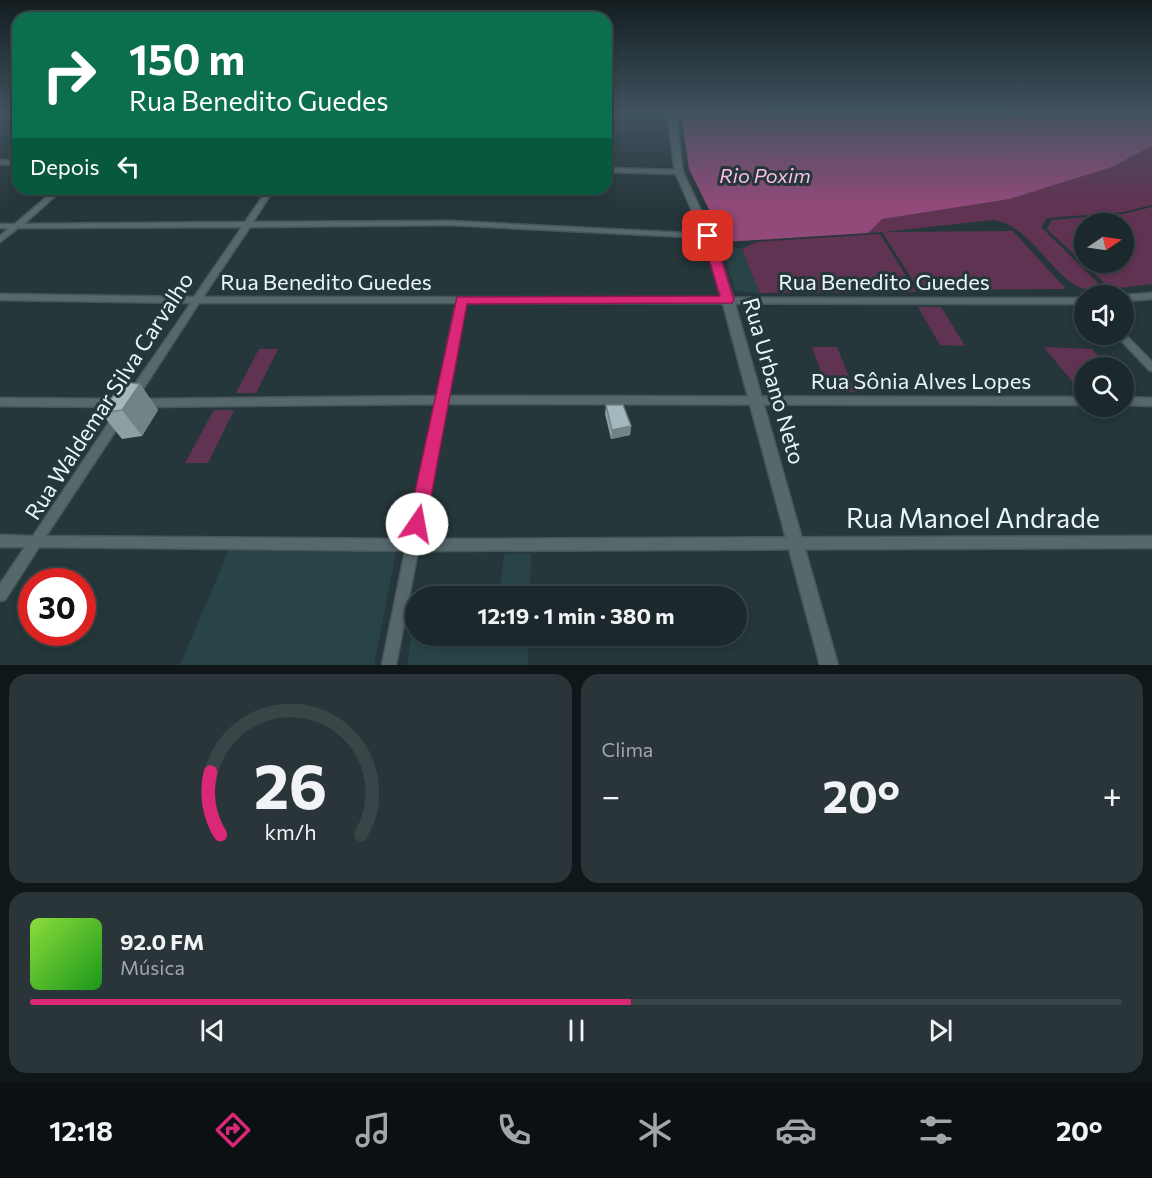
<!DOCTYPE html>
<html lang="pt">
<meta charset="utf-8">
<style>
body{margin:0;font-family:Commissioner,sans-serif;background:#293538;color:#f1f3f6;height:100vh;display:flex;flex-direction:column;font-size:22px;white-space:nowrap}
*{box-sizing:border-box;margin:0}
p{font-size:20px;color:#a0a6a9}
.icon{flex:none;width:33px;height:33px;fill:none;stroke:currentColor;stroke-width:2;stroke-linecap:round;stroke-linejoin:round}
.map{position:relative;height:665px;overflow:hidden}
.side{display:flex;flex-direction:column;gap:9px;padding:9px;background:#0f1718;flex:1}
.side>*{flex:none}
.guide{position:absolute;left:12px;top:12px;width:600px;height:183px;border-radius:18px;box-shadow:0 3px 9px #0003,0 0 0 2px #3a4548;background:#0b6e4f;color:#fff;overflow:hidden}
.needle{width:39px;rotate:77deg}
.buttons{position:absolute;left:1074px;top:213px;display:grid;gap:12px}
.buttons a{display:grid;place-items:center;width:60px;height:60px;border-radius:50%;background:#1c292c;box-shadow:0 3px 9px #0003,0 0 0 2px #3a4548;font-size:30px}
.speed{position:absolute;left:18px;top:568px;display:flex;gap:12px;font-size:30px;font-weight:700;text-align:center}
.speed>*{display:grid;place-content:center;width:78px;height:78px;border-radius:50%;background:#1c292c;box-shadow:0 3px 9px #0003,0 0 0 2px #3a4548;line-height:1}
.speed .limit{border:9px solid #d22;background:#fff;color:#111}
.pin{position:absolute;display:grid;place-items:center;width:51px;height:51px;color:#fff;margin:-26px;border-radius:12px;box-shadow:0 3px 9px #0006}
.me{position:absolute;width:66px;margin:-33px;rotate:12deg;stroke-linejoin:round;filter:drop-shadow(0 0 4px #0008)}
.turn{display:flex;align-items:center;gap:21px;height:126px;padding:0 18px;font-size:27px}
.turn .icon{width:78px;height:78px;stroke-width:2.5}
.turn b{display:block;font-size:42px;line-height:51px}
.then{display:flex;align-items:center;height:57px;padding:0 18px;background:#0003;gap:12px;font-size:22px}
.big{font-size:45px;font-weight:700;line-height:1.1}
.side .card{flex:1;display:flex;flex-direction:column;justify-content:center;gap:9px;min-width:0;padding:0 21px;border-radius:18px;background:#293538}
.side .dial{align-items:center;gap:0}
.dial svg{height:156px;overflow:visible;fill:none;stroke:#3a4548;stroke-width:7;stroke-linecap:round;text-anchor:middle}
.dial text{fill:#f1f3f6;stroke:none}
.song{display:flex;align-items:center;gap:18px}
.cover{width:72px;height:72px;border-radius:9px;background:linear-gradient(135deg,hsl(90 70% 55%),hsl(120 70% 35%))}
.played{height:6px;border-radius:3px;background:linear-gradient(90deg,#db2777 55%,#3a4548 55%)}
.keys{display:flex;justify-content:space-around;direction:ltr}
.heat{display:flex;justify-content:space-between;align-items:center;font-size:33px;direction:ltr}
.side .tiles{flex:1;display:grid;gap:9px;grid-template-columns:1fr 1fr}
.card:last-child{grid-column:span 2}
.trip{position:absolute;left:405px;top:586px;width:342px;height:60px;border-radius:30px;background:#1c292c;box-shadow:0 3px 9px #0003,0 0 0 2px #3a4548;font-weight:700;line-height:60px;text-align:center}
.menu{display:flex;height:96px;justify-content:space-around;align-items:center;background:#0b1012;color:#a0a6a9}
.menu .icon{width:42px;height:42px}
.menu .current{color:#db2777}
.menu b{font-size:27px;color:#f1f3f6}
.map>svg:first-child{display:block}
.built{fill:#294449}
.green{fill:#613352;fill-rule:evenodd}
.water{fill:#914a7a}
.lines{fill:none;stroke-linecap:round;stroke-linejoin:round}
.minor-casing{stroke:#465659;stroke-width:3}
.tertiary-casing{stroke:#465659;stroke-width:3}
.minor{fill:#56686c;fill-rule:evenodd}
.tertiary{fill:#56686c;fill-rule:evenodd}
.wall{fill:#8d9fa3}
.shaded-wall{fill:#738284}
.building{fill:#a4b9bd;stroke:#738284;stroke-width:1.5}
.route{fill:#db2777;stroke:#8e194d;stroke-width:1.5}
.labels{text-anchor:middle;stroke-width:6;stroke-linejoin:round;paint-order:stroke}
.far-water-label{font-size:20px;font-style:italic;fill:#fdbfe6;stroke:#25373a}
.street-label{font-size:22px;fill:#eaf5f7;stroke:#25373a}
.near-street-label{font-size:27px;fill:#eaf5f7;stroke:#25373a}
</style>
<div class="map">
<svg width="1152" height="665" viewBox="0 0 1152 665">
<rect width="100%" height="100%" fill="#25373a"/>
<g class="built">
<polygon points="722,245 742,249 760,293 735,291"/>
<polygon points="229,550 396,553 374,665 180,665"/>
<polygon points="504,554 531,554 530,597 499,597"/>
<polygon points="415,614 416,636 529,636 528,665 407,665"/>
</g>
<g class="green">
<path d="M 1152,146 L 1152,205 L 1123,212 L 1047,218 L 1041,227 L 1098,283 L 1099,289 C 1060,299 1037,225 993,220 L 883,232 L 1013,231 L 1066,289 L 919,290 L 882,232 L 868,233 L 881,219 L 1010,199 L 1112,167 Z"/>
<path d="M 1152,207 L 1152,284 L 1111,289 L 1047,229 L 1052,220 L 1123,214 ZM 1084,224 L 1124,224 L 1124,262 L 1084,262 Z"/>
<polygon points="880,234 916,292 760,293 742,249 756,242"/>
<polygon points="918,307 941,307 965,346 940,345"/>
<polygon points="812,347 837,347 855,392 828,391"/>
<polygon points="1044,347 1092,349 1107,367 1084,368 1084,386 1076,386"/>
<polygon points="259,349 278,349 256,393 236,393"/>
<polygon points="214,410 234,410 208,463 185,463"/>
</g>
<polygon class="water" points="681,112 1152,112 1152,146 1112,167 1010,199 882,219 868,233 725,242 689,169"/>
<g class="lines">
<defs>
<g id="minor">
<polygon points="4,112 11,112 0,118 0,114"/>
<polygon points="0,160 18,161 18,165 0,164"/>
<polygon points="606,168 679,170 682,172 679,174 606,172"/>
<polygon points="56,189 63,189 24,224 245,222 268,189 274,189 253,222 451,221 708,234 712,236 708,238 451,225 250,227 203,297 1084,298 1084,304 465,303 447,396 1084,397 1084,405 446,404 420,539 1152,536 1152,548 418,551 396,665 382,665 405,551 39,547 5,600 0,601 0,584 25,547 0,547 0,535 33,536 114,415 118,414 122,415 123,418 122,421 46,536 408,539 435,404 143,407 139,406 138,403 139,400 143,399 437,396 456,303 199,303 138,397 130,397 129,394 130,391 191,303 0,300 0,294 194,297 242,227 18,228 0,242 0,236 9,228 0,228 0,224 15,224"/>
<polygon points="1152,293 1152,299 1124,301 1124,295"/>
<polygon points="1124,333 1152,362 1152,371 1149,370 1115,334 1124,334"/>
<polygon points="1124,397 1152,398 1152,406 1124,405"/>
<polygon points="0,398 121,399 125,400 126,403 125,406 121,407 0,406"/>
</g>
<polygon id="tertiary" points="667,112 675,112 683,172 713,236 734,300 838,665 820,665 722,300 703,236 675,172"/>
</defs>
<use href="#minor" class="minor-casing"/>
<use href="#tertiary" class="tertiary-casing"/>
<use href="#minor" class="minor"/>
<use href="#tertiary" class="tertiary"/>
</g>
<g class="wall">
<polygon points="140,384 158,410 142,436 122,439 101,413"/>
<polygon points="606,405 631,426 630,435 611,439 605,414"/>
</g>
<g class="shaded-wall">
<polygon points="140,384 158,410 142,436 122,410"/>
<polygon points="631,426 630,435 611,439 612,430"/>
</g>
<g class="building">
<polygon points="123,382 140,384 122,410 101,413"/>
<polygon points="606,405 623,405 631,426 612,430"/>
</g>
<linearGradient id="sky" x2="0" y2="1"><stop stop-color="#141e20"/><stop offset="0.55" stop-color="#405360"/><stop offset="1" stop-color="#405360" stop-opacity="0"/></linearGradient>
<rect width="1152" height="205" fill="url(#sky)"/>
<polygon class="route" points="708,232 714,236 734,300 732,303 467,304 426,524 424,530 417,532 411,530 408,524 457,297 720,296 702,236"/>
<g class="labels">
<g class="far-water-label">
<text x="765" y="183">Rio Poxim</text>
</g>
<g class="street-label">
<text x="326" y="290">Rua Benedito Guedes</text>
<text x="884" y="290">Rua Benedito Guedes</text>
<text transform="translate(774 381) rotate(74)" y="8">Rua Urbano Neto</text>
<text x="921" y="389">Rua Sônia Alves Lopes</text>
<text transform="translate(109 396) rotate(-57)" y="8">Rua Waldemar Silva Carvalho</text>
</g>
<g class="near-street-label">
<text x="973" y="528">Rua Manoel Andrade</text>
</g>
</g>
</svg>
<div class="buttons">
<a><svg class="needle" viewBox="-14 -14 28 28"><path d="M0-13l5 13h-10z" fill="#e53935"/><path d="M0 13l5-13h-10z" fill="#a0a6a9"/></svg></a>
<a><svg class="icon" aria-label="sound" viewBox="0 0 24 24"><path d="M4 9h4l5-4v14l-5-4H4zM17 9q2 3 0 6"/></svg></a>
<a><svg class="icon" aria-label="search" viewBox="0 0 24 24"><circle cx="10" cy="10" r="6"/><path d="M15 15l6 6"/></svg></a>
</div>
<div class="speed"><div class="limit">30</div></div>
<div class="pin" style="left:708px;top:236px;background:#d93025"><svg class="icon" aria-label="arrive" viewBox="0 0 24 24"><path d="M6 21V4h12l-3 4 3 4H6"/></svg></div>
<svg class="me" style="left:417px;top:524px" viewBox="-20 -20 40 40"><circle r="19" fill="#fff"/><path d="M0-13L10 11 0 6-10 11z" fill="#db2777"/></svg>
<div class="trip">12:19 · 1 min · 380 m</div>
<div class="guide">
<div class="turn"><svg class="icon" aria-label="right" viewBox="0 0 24 24"><path d="M7 20v-9h11M14 6l5 5-5 5"/></svg><div><b>150 m</b>Rua Benedito Guedes</div></div>
<div class="then">Depois<svg class="icon" aria-label="left" viewBox="0 0 24 24"><path d="M17 20v-9H6M10 6l-5 5 5 5"/></svg></div>
</div>
</div>
<section class="side">
<div class="tiles">
<div class="card dial"><svg viewBox="0 0 100 80">
<path d="M14 69A42 42 0 1 1 86 69"/>
<path d="M14 69A42 42 0 0 1 9 37" stroke="#db2777"/>
<text x="50" y="56" font-size="32" font-weight="700">26</text>
<text x="50" y="72" font-size="11">km/h</text>
</svg></div>
<div class="card"><p>Clima</p>
<div class="heat"><a>−</a><b class="big">20°</b><a>+</a></div>
</div>
<div class="card">
<div class="song"><i class="cover"></i><div><b>92.0 FM</b><p>Música</p></div></div>
<div class="played"></div>
<div class="keys"><svg class="icon" aria-label="previous" viewBox="0 0 24 24"><path d="M18 5L8 12l10 7zM5 5v14"/></svg><svg class="icon" aria-label="pause" viewBox="0 0 24 24"><path d="M8 5v14M16 5v14"/></svg><svg class="icon" aria-label="next" viewBox="0 0 24 24"><path d="M6 5l10 7-10 7zM19 5v14"/></svg></div>
</div>
</div>
</section>
<nav class="menu">
<b>12:18</b>
<svg class="icon current" aria-label="directions" viewBox="0 0 24 24"><path d="M12 3l9 9-9 9-9-9zM9 14v-3h6M13 9l2 2-2 2"/></svg>
<svg class="icon" aria-label="music" viewBox="0 0 24 24"><path d="M9 18V5l10-2v13"/><circle cx="6" cy="18" r="3"/><circle cx="16" cy="16" r="3"/></svg>
<svg class="icon" aria-label="phone" viewBox="0 0 24 24"><path d="M5 4h4l2 5-3 2q2 4 5 5l2-3 5 2v4C11 20 4 13 5 4z"/></svg>
<svg class="icon" aria-label="climate" viewBox="0 0 24 24"><path d="M12 3v18M4 7l16 10M4 17L20 7"/></svg>
<svg class="icon" aria-label="car" viewBox="0 0 24 24"><path d="M5 17H2v-5l4-1 3-4h7l3 4 3 1v5h-3M9 17h6M6 11h13"/><circle cx="7" cy="17" r="2"/><circle cx="17" cy="17" r="2"/></svg>
<svg class="icon" aria-label="filters" viewBox="0 0 24 24"><path d="M4 7h16M4 17h16"/><circle cx="9" cy="7" r="2"/><circle cx="15" cy="17" r="2"/></svg>
<b>20°</b>
</nav>
